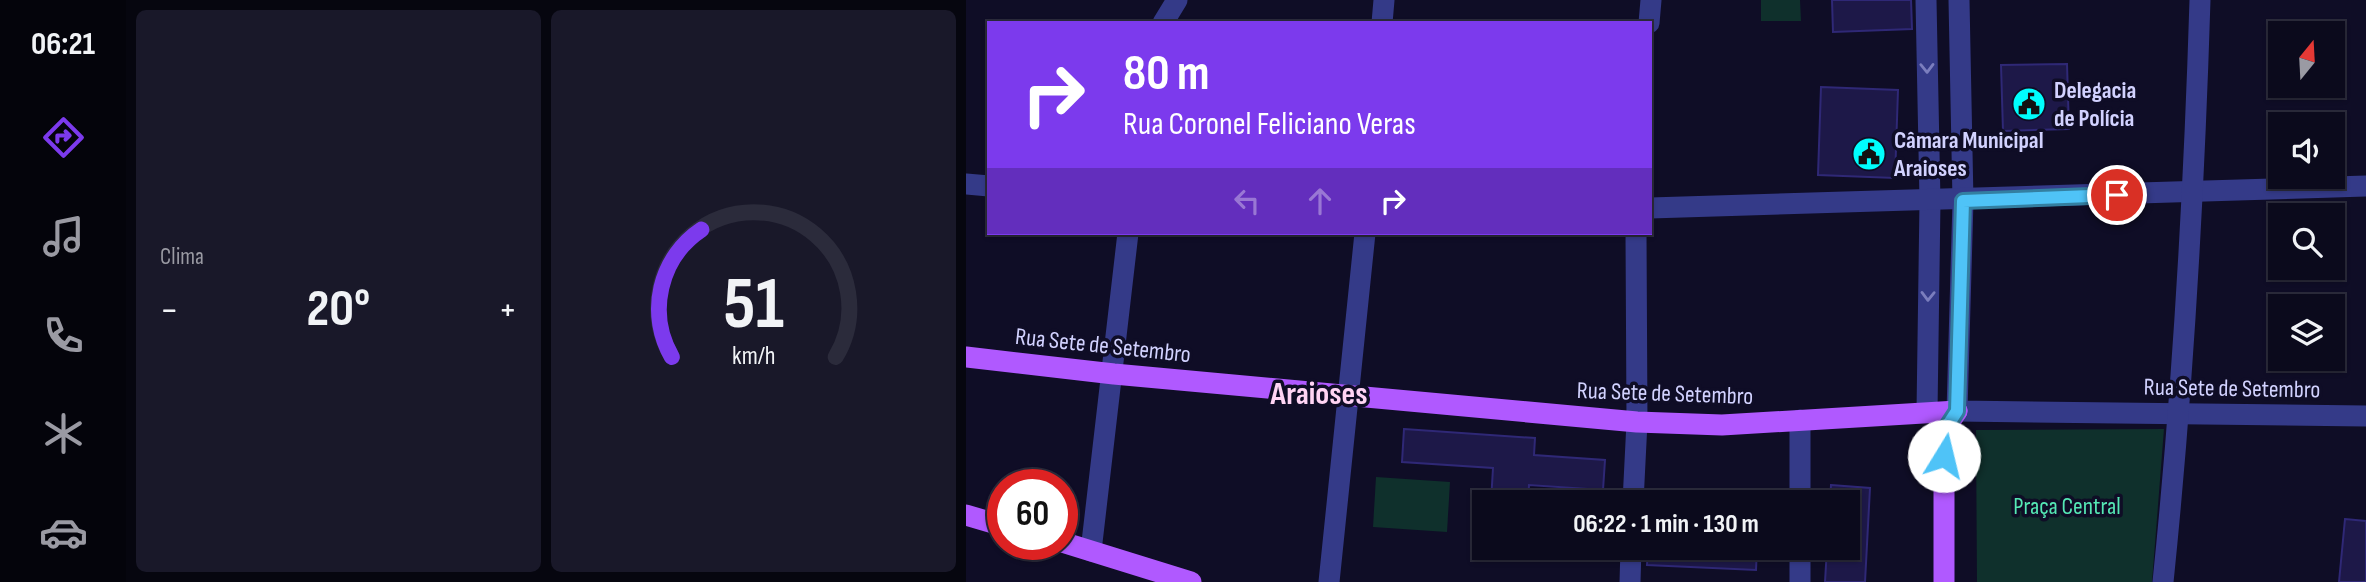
<!DOCTYPE html>
<html lang="pt">
<meta charset="utf-8">
<style>
body{margin:0;font-family:"Sofia Sans Condensed",sans-serif;background:#191829;color:#f1f3f6;height:100vh;display:flex;flex-direction:column;font-size:26px;white-space:nowrap}
*{box-sizing:border-box;margin:0}
p{font-size:23px;color:#9a9aa3}
.icon{flex:none;width:38px;height:38px;fill:none;stroke:currentColor;stroke-width:2;stroke-linecap:round;stroke-linejoin:round}
.map{position:relative;flex:1;overflow:hidden}
.details{display:flex;flex-direction:column;gap:10px;padding:10px;background:#06060f;width:840px}
.details>*{flex:none}
.hud{position:absolute;left:21px;top:21px;width:665px;height:214px;border-radius:0px;box-shadow:0 2px 5px #0004,0 0 0 2px #2b2b3b;background:#7c3aed;color:#fff;overflow:hidden}
.needle{width:46px;rotate:18deg}
.tools{position:absolute;left:1302px;top:21px;display:grid;gap:14px}
.tools a{display:grid;place-items:center;width:77px;height:77px;border-radius:0px;background:#0b0a1c;box-shadow:0 2px 5px #0004,0 0 0 2px #2b2b3b;font-size:35px}
.speed{position:absolute;left:21px;top:469px;display:flex;gap:14px;font-size:35px;font-weight:700;text-align:center}
.speed>*{display:grid;place-content:center;width:91px;height:91px;border-radius:50%;background:#0b0a1c;box-shadow:0 2px 5px #0004,0 0 0 2px #2b2b3b;line-height:1}
.speed .limit{border:10px solid #d22;background:#fff;color:#111}
.pin{position:absolute;display:grid;place-items:center;width:60px;height:60px;color:#fff;margin:-30px;border:4px solid #fff;border-radius:50%;box-shadow:0 2px 7px #0007}
.me{position:absolute;width:77px;margin:-38px;rotate:9deg;stroke-linejoin:round;filter:drop-shadow(0 0 5px #0008)}
.turn{display:flex;align-items:center;gap:24px;height:147px;padding:0 21px;font-size:32px}
.turn .icon{width:91px;height:91px;stroke-width:2.5}
.turn b{display:block;font-size:49px;line-height:60px}
.lanes{display:flex;align-items:center;height:66px;padding:0 21px;background:#0003;justify-content:center;gap:35px;direction:ltr}
.lanes .off{opacity:.35}
.big{font-size:52px;font-weight:700;line-height:1.1}
.details .widget{flex:1;display:flex;flex-direction:column;justify-content:center;gap:10px;min-width:0;padding:0 24px;border-radius:10px;background:#191829}
.details .dial{align-items:center;gap:0}
.dial svg{height:182px;overflow:visible;fill:none;stroke:#2b2b3b;stroke-width:7;stroke-linecap:round;text-anchor:middle}
.dial text{fill:#f1f3f6;stroke:none}
.heat{display:flex;justify-content:space-between;align-items:center;font-size:38px;direction:ltr}
.details .tiles{flex:1;display:grid;gap:10px;grid-template-columns:repeat(2,1fr)}
.trip{position:absolute;left:506px;top:490px;width:388px;height:70px;border-radius:0px;background:#0b0a1c;box-shadow:0 2px 5px #0004,0 0 0 2px #2b2b3b;font-weight:700;line-height:70px;text-align:center}
main{display:flex;flex:1;min-height:0}
.tab-bar{display:flex;flex-direction:column;width:126px;justify-content:space-around;align-items:center;background:#04040b;color:#9a9aa3}
.tab-bar .icon{width:49px;height:49px}
.tab-bar .on{color:#7c3aed}
.tab-bar b{font-size:32px;color:#f1f3f6}
.map>svg:first-child{display:block}
.green{fill:#0f302c}
.building{fill:#1d1848;stroke:#2f2876;stroke-width:2}
.lines{fill:none;stroke-linecap:round;stroke-linejoin:round}
.minor{stroke:#343a88;stroke-width:21}
.major{stroke:#b059ff;stroke-width:21}
.oneway{stroke:#7b7ebe}
.route-casing{stroke:#337fa1;stroke-width:18}
.route{stroke:#4fc3f7;stroke-width:12}
.labels{text-anchor:middle;stroke-width:7;stroke-linejoin:round;paint-order:stroke}
.poi-label{font-size:24px;font-weight:bold;fill:#d2d2ff;stroke:#0f0d26;text-anchor:start}
.street-label{font-size:24px;fill:#d2d2ff;stroke:#0f0d26}
.park-label{font-size:24px;fill:#55e8b5;stroke:#0f0d26}
.district-label{font-size:32px;font-weight:bold;fill:#ffd4f4;stroke:#0f0d26}
</style>
<main>
<nav class="tab-bar">
<b>06:21</b>
<svg class="icon on" aria-label="directions" viewBox="0 0 24 24"><path d="M12 3l9 9-9 9-9-9zM9 14v-3h6M13 9l2 2-2 2"/></svg>
<svg class="icon" aria-label="music" viewBox="0 0 24 24"><path d="M9 18V5l10-2v13"/><circle cx="6" cy="18" r="3"/><circle cx="16" cy="16" r="3"/></svg>
<svg class="icon" aria-label="phone" viewBox="0 0 24 24"><path d="M5 4h4l2 5-3 2q2 4 5 5l2-3 5 2v4C11 20 4 13 5 4z"/></svg>
<svg class="icon" aria-label="climate" viewBox="0 0 24 24"><path d="M12 3v18M4 7l16 10M4 17L20 7"/></svg>
<svg class="icon" aria-label="car" viewBox="0 0 24 24"><path d="M5 17H2v-5l4-1 3-4h7l3 4 3 1v5h-3M9 17h6M6 11h13"/><circle cx="7" cy="17" r="2"/><circle cx="17" cy="17" r="2"/></svg>
</nav>
<section class="details">
<div class="tiles">
<div class="widget"><p>Clima</p>
<div class="heat"><a>−</a><b class="big">20°</b><a>+</a></div>
</div>
<div class="widget dial"><svg viewBox="0 0 100 80">
<path d="M14 69A42 42 0 1 1 86 69"/>
<path d="M14 69A42 42 0 0 1 27 13" stroke="#7c3aed"/>
<text x="50" y="56" font-size="32" font-weight="700">51</text>
<text x="50" y="72" font-size="11">km/h</text>
</svg></div>
</div>
</section>
<div class="map">
<svg width="1400" height="582" viewBox="0 0 1400 582">
<rect width="100%" height="100%" fill="#0f0d26"/>
<g class="green">
<polygon points="795,0 834,0 835,21 795,21"/>
<polygon points="1198,429 1186,582 1011,582 1010,430"/>
<polygon points="410,477 484,482 481,532 407,527"/>
</g>
<g class="building">
<polygon points="866,0 945,0 946,29 867,32"/>
<polygon points="1101,64 1103,129 1037,131 1035,65"/>
<polygon points="855,87 932,90 929,178 852,175"/>
<polygon points="438,429 569,438 568,455 639,460 637,490 563,485 562,502 525,502 527,468 436,462"/>
<polygon points="865,485 904,488 899,582 859,582 861,548 882,548 882,502 864,502"/>
<polygon points="1379,519 1400,521 1400,582 1373,582"/>
<polygon points="682,548 791,548 790,570 681,565"/>
</g>
<g class="lines">
<g class="minor">
<polyline points="960,0 964,201 961,412"/>
<polyline points="993,0 997,201 991,411 1400,416"/>
<polyline points="197,23 211,0"/>
<polyline points="416,23 418,0"/>
<polyline points="683,23 685,0"/>
<polyline points="0,184 23,186"/>
<polyline points="684,208 1400,186"/>
<polyline points="667,502 671,422 670,233"/>
<polyline points="834,502 834,420"/>
<polyline points="125,551 162,233"/>
<polyline points="363,582 399,233"/>
<polyline points="664,582 665,548"/>
<polyline points="834,582 834,548"/>
<path d="M 1197,582 C 1217,388 1228,195 1234,0"/>
</g>
<g class="major">
<polyline points="0,357 148,374 671,422 756,425 991,411"/>
<polyline points="0,515 37,526"/>
<polyline points="96,542 225,582"/>
<polyline points="978,582 978,431 991,411"/>
</g>
</g>
<defs><path id="oneway-chevron" d="M-2-3.5L2.5 0L-2 3.5" fill="none" stroke-width="1.6" stroke-linecap="round" stroke-linejoin="round" transform="scale(1.75)"/></defs>
<g class="oneway">
<use href="#oneway-chevron" transform="translate(961 68) rotate(89)"/>
<use href="#oneway-chevron" transform="translate(962 296) rotate(91)"/>
</g>
<g class="lines">
<defs>
<polyline id="route" points="978,456 978,431 991,411 997,201 1151,195"/>
</defs>
<use href="#route" class="route-casing"/>
<use href="#route" class="route"/>
</g>
<defs>
<symbol id="civic-disc" viewBox="-11 -11 22 22"><circle r="9.5" fill="#00fdfd" stroke="#0f0d26"/><path d="M-.6-6.5H3V-4.5H.6V-3L4-1V1h2V6H-6V1h2V-1L-.6-3ZM-1.2 2.5V6h2.4V2.5Z" fill="#111"/></symbol>
</defs>
<g fill-rule="evenodd">
<use href="#civic-disc" x="1044" y="85" width="38" height="38"/>
<use href="#civic-disc" x="884" y="135" width="38" height="38"/>
</g>
<g class="labels">
<g class="poi-label">
<text x="1088" y="98">Delegacia<tspan x="1088" dy="28">de Polícia</tspan></text>
<text x="928" y="148">Câmara Municipal<tspan x="928" dy="28">Araioses</tspan></text>
</g>
<g class="street-label">
<text transform="translate(137 345) rotate(6)" y="8">Rua Sete de Setembro</text>
<text transform="translate(1266 388) rotate(1)" y="8">Rua Sete de Setembro</text>
<text transform="translate(699 393) rotate(2)" y="8">Rua Sete de Setembro</text>
</g>
<g class="park-label">
<text x="1101" y="514">Praça Central</text>
</g>
<g class="district-label">
<text x="353" y="404">Araioses</text>
</g>
</g>
</svg>
<div class="tools">
<a><svg class="needle" viewBox="-14 -14 28 28"><path d="M0-13l5 13h-10z" fill="#e53935"/><path d="M0 13l5-13h-10z" fill="#9a9aa3"/></svg></a>
<a><svg class="icon" aria-label="sound" viewBox="0 0 24 24"><path d="M4 9h4l5-4v14l-5-4H4zM17 9q2 3 0 6"/></svg></a>
<a><svg class="icon" aria-label="search" viewBox="0 0 24 24"><circle cx="10" cy="10" r="6"/><path d="M15 15l6 6"/></svg></a>
<a><svg class="icon" aria-label="layers" viewBox="0 0 24 24"><path d="M12 4l9 5-9 5-9-5zM3 14l9 5 9-5"/></svg></a>
</div>
<div class="speed"><div class="limit">60</div></div>
<div class="pin" style="left:1151px;top:195px;background:#d93025"><svg class="icon" aria-label="arrive" viewBox="0 0 24 24"><path d="M6 21V4h12l-3 4 3 4H6"/></svg></div>
<svg class="me" style="left:978px;top:456px" viewBox="-20 -20 40 40"><circle r="19" fill="#fff"/><path d="M0-13L10 11 0 6-10 11z" fill="#4fc3f7"/></svg>
<div class="trip">06:22 · 1 min · 130 m</div>
<div class="hud">
<div class="turn"><svg class="icon" aria-label="right" viewBox="0 0 24 24"><path d="M7 20v-9h11M14 6l5 5-5 5"/></svg><div><b>80 m</b>Rua Coronel Feliciano Veras</div></div>
<div class="lanes"><svg class="icon off" aria-label="left" viewBox="0 0 24 24"><path d="M17 20v-9H6M10 6l-5 5 5 5"/></svg><svg class="icon off" aria-label="ahead" viewBox="0 0 24 24"><path d="M12 20V5M6 11l6-6 6 6"/></svg><svg class="icon" aria-label="right" viewBox="0 0 24 24"><path d="M7 20v-9h11M14 6l5 5-5 5"/></svg></div>
</div>
</div>
</main>
